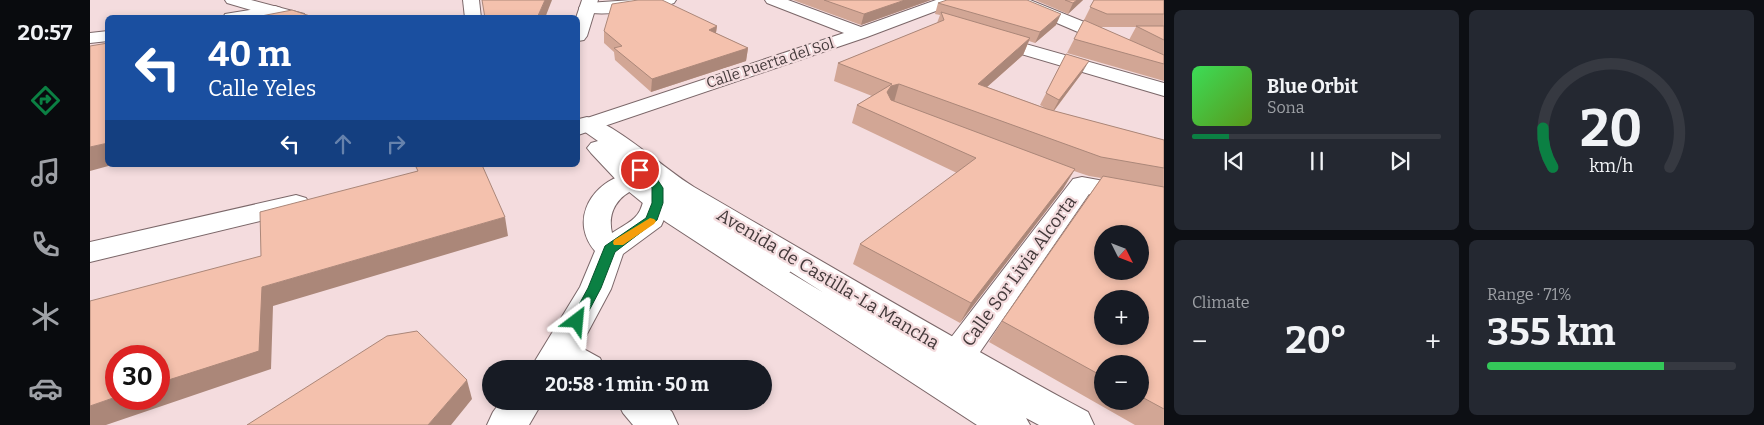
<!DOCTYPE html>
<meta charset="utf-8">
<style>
body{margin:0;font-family:Bitter,serif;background:#242831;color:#f1f3f6;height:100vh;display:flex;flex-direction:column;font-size:19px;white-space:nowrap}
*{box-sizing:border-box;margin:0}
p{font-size:16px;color:#9ea1a6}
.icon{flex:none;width:28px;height:28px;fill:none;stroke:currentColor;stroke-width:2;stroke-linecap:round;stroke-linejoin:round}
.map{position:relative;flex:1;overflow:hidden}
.drawer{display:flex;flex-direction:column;gap:10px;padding:10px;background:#0d0f14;width:600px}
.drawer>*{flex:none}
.top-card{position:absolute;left:15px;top:15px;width:475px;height:152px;border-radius:8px;box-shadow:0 2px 8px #0003;background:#1a4fa0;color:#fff;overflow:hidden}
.needle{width:32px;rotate:132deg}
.fabs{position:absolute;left:1004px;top:225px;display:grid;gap:10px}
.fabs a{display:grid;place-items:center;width:55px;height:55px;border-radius:50%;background:#171b24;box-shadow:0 2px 8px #0003;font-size:25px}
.speed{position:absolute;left:15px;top:345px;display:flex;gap:10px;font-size:25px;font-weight:700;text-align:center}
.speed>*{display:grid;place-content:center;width:65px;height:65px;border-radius:50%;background:#171b24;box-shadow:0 2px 8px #0003;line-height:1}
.speed .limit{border:8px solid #d22;background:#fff;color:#111}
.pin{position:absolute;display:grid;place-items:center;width:42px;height:42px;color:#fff;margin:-21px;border:2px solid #fff;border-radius:50%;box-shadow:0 1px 5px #0007}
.me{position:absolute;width:55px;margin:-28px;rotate:29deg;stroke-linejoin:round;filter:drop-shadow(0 0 4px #0008)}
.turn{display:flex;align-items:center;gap:18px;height:105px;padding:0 20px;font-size:22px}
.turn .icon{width:65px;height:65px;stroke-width:2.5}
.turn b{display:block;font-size:35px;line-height:42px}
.lanes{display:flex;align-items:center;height:48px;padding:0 20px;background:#0003;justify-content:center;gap:25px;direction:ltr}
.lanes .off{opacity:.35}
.big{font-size:38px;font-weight:700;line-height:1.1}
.drawer .tile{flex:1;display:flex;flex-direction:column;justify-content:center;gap:8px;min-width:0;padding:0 18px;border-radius:8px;background:#242831}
.drawer .dial{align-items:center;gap:0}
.dial svg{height:130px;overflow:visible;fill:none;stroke:#363941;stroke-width:7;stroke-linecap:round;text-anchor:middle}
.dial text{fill:#f1f3f6;stroke:none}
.song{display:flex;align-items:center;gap:15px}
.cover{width:60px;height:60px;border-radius:8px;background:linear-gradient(135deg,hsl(130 70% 55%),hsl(90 70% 35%))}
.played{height:5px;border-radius:2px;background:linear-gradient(90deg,#0b8043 15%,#363941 15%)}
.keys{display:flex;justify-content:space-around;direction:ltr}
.heat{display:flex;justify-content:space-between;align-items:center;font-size:28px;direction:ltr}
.charge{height:8px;border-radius:4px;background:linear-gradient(90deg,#34c759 71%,#363941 0)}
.drawer .tiles{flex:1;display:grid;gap:10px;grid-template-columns:repeat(2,1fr)}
.trip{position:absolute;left:392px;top:360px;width:290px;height:50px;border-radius:25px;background:#171b24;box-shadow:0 2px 8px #0003;font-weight:700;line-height:50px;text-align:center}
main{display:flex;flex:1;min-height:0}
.dock{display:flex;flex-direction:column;width:90px;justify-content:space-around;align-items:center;background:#090b0e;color:#9ea1a6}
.dock .icon{width:35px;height:35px}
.dock .current{color:#0b8043}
.dock b{font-size:22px;color:#f1f3f6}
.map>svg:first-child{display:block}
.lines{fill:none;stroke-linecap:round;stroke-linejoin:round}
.street-casing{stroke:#7b6769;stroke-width:2}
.secondary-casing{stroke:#7b6769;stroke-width:2}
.primary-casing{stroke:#7b6769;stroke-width:2}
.street{fill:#fff;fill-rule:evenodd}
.secondary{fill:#fff;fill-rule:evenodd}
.primary{fill:#fff;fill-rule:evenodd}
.wall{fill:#d2a695;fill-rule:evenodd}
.shaded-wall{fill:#ab8779}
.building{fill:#f4c1ad;stroke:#ab8779;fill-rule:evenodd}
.route{fill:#0b8043;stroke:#07532c}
.slow{fill:#f59e0b}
.labels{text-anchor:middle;stroke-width:4.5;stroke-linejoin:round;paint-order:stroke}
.far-street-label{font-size:15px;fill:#43393a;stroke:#f4dcde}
.street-label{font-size:18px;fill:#43393a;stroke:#f4dcde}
</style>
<main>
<nav class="dock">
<b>20:57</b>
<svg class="icon current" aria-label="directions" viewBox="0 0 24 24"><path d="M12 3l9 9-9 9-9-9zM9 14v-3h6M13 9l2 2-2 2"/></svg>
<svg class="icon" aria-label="music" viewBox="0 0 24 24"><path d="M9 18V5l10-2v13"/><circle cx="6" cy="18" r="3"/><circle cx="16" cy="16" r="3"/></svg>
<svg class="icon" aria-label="phone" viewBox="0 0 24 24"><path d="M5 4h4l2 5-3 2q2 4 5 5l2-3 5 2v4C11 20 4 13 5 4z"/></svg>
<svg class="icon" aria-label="climate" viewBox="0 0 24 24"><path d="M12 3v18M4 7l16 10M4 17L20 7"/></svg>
<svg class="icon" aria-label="car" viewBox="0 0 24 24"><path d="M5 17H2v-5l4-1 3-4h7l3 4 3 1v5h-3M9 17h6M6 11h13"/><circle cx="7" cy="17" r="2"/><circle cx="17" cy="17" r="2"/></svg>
</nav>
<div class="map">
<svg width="1074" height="425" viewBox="0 0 1074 425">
<rect width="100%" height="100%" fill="#f4dcde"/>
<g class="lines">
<defs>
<g id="street">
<polygon points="373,0 389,0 391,18 375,18"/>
<path d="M 543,0 L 586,0 L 584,3 L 578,5 C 553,8 516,18 491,11 L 489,8 L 491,5 L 497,3 Z"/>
<polygon points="675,0 698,0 771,27 846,0 869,0 867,3 777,37 488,135 488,121 754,33 677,3"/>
<polygon points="918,0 940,0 1014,30 1074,60 1074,73 1002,38 920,3"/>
<polygon points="185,6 191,8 193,11 191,14 175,18 133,18 135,14 141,13"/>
<polygon points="18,31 18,41 0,43 0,33"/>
<polygon points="900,34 1074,83 1074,96 894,43 891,39 894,35"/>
<path d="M 561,171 L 570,174 L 576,181 L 700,256 L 704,264 L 700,272 L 689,275 L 678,272 L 580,206 L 571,226 L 533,254 L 521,289 L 490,347 L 510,358 L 515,369 L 440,369 L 490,287 L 505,251 C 481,223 498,188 530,176 C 541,172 551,174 561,171 ZM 548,188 L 555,190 C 552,218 544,219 522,233 C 517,212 528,195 548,188 Z"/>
<polygon points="992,177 1074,192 1074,208 999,194 879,368 866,373 853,368 848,358 853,348 983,179"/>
<polygon points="206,195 216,198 220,204 216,210 0,262 0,242"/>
<polygon points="411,401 453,401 439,425 397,425 403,412"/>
<polygon points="527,401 571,401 582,412 588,425 543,425 533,413"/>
</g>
<polygon id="secondary" points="135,0 161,0 214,14 216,18 188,18 137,3"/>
<g id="primary">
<polygon points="492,0 508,0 497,36 494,40 488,41 488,18 486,18"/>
<path d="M 497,117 C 528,125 574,169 604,187 C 735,263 865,340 998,412 L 1004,425 L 949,425 L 936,418 L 940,425 L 887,425 L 576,222 L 532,186 L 501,153 L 497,148 L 501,143 L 508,141 L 488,127 L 489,119 ZM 538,163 L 574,191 L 734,293 L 596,210 L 550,176 Z"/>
</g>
</defs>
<use href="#street" class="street-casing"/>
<use href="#secondary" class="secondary-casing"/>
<use href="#primary" class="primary-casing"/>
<use href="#street" class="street"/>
<use href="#secondary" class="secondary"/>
<use href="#primary" class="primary"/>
</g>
<g class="wall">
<polygon points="703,0 841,0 771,25"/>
<polygon points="945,0 993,0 978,14"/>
<polygon points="1004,0 1074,0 1074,81 977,53 994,20 1039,40 1046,27 1010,27 994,20"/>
<path d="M 848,3 L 966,25 L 945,43 L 939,41 L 933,55 L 897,87 L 955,108 L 950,105 L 976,54 L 992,73 L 964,111 L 1074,140 L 1074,425 L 1045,425 L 899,342 L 912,321 L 1011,178 L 999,176 L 984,171 L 973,189 L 870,323 L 763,264 L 770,244 L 867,173 L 762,123 L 767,105 L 782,96 L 744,81 L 748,63 L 847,23 L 850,15 L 845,14 ZM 1012,364 L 1050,364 L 1050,401 L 1012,401 Z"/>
<polygon points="627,26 626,33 658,48 656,61 561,92 525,60 524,52 514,43 514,31"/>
</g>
<g class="shaded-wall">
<polygon points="455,0 462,0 455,18 447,18"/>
<polygon points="815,0 841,0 771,25 774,14"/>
<polygon points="987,0 993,0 978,14 983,3"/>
<polygon points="971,14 966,25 945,43 950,32"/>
<polygon points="627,26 625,38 619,30"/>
<polygon points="940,38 933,55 880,102 888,84"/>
<polygon points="658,48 656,61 561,92 562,79"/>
<polygon points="999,61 992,73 962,113 969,100"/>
<polygon points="809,84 804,102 796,104 797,92 801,86"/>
<polygon points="18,143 18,165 22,165 0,171 0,147"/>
<polygon points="985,169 973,189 870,323 881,303"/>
<polygon points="415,217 418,236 183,306 181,369 16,425 0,425 0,406 26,397 26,399 69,399 69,383 172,287"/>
<polygon points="377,380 382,399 361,425 338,425"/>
</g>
<g class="building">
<polygon points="392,0 455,0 447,18 395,18"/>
<polygon points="548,0 572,0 627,26 619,30 658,48 562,79 524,48 532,46 514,31 522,4"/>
<polygon points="734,0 815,0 774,14"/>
<polygon points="857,0 937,0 971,14 950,32 848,3"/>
<polygon points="975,0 987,0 983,3"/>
<polygon points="1004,0 1074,0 1074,14 1017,14 1000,7"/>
<polygon points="202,10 226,18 161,18"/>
<polygon points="851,12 940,38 888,84 957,109 1074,140 1074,168 1011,157 809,84 801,86 797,92 801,100 985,169 881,303 770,244 886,158 767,105 802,84 748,63 854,20"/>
<polygon points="994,20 1074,55 1074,64 984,39"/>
<polygon points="1046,26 1074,26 1074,40"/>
<polygon points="18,43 18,143 0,147 0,46"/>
<polygon points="976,54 999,61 969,100 956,93"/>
<polygon points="333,165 392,165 415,217 172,287 169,351 69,383 69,356 26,356 26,397 0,406 0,301 171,256 170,212 328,171 326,167"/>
<path d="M 1013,176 L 1074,187 L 1074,409 L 1050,396 L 1050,364 L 1012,364 L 1012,376 L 912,321 ZM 1012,234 L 1050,234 L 1050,271 L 1012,271 ZM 1012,299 L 1050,299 L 1050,336 L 1012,336 Z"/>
<polygon points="327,331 377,380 338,425 157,425 297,336"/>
</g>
<polygon class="route" points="547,167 554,167 567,179 573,188 573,203 567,220 525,252 511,288 492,324 487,326 482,324 480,321 498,288 515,246 556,218 562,203 562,188 547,172 545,170"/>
<polygon class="slow" points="560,218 564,219 566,221 564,224 533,245 524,245 523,243 524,240"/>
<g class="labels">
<g class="far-street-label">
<text transform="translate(680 63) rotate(-18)" y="5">Calle Puerta del Sol</text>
</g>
<g class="street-label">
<text transform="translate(929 271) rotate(-54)" y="6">Calle Sor Livia Alcorta</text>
<text transform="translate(738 279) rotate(31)" y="6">Avenida de Castilla-La Mancha</text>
</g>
</g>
</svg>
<div class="fabs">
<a><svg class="needle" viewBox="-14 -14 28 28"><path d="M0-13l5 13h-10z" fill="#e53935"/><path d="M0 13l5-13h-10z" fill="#9ea1a6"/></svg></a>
<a>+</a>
<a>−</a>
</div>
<div class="speed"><div class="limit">30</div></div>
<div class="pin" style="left:550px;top:170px;background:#d93025"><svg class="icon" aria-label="arrive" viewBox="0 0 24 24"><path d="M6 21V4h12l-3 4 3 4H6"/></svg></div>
<svg class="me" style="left:487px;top:321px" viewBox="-20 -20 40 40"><path d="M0-17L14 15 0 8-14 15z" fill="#0b8043" stroke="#fff" stroke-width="4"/></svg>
<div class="trip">20:58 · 1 min · 50 m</div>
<div class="top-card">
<div class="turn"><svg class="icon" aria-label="left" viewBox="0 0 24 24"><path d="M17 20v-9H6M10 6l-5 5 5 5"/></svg><div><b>40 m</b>Calle Yeles</div></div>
<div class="lanes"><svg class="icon" aria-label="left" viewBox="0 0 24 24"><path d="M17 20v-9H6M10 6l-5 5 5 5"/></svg><svg class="icon off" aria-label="ahead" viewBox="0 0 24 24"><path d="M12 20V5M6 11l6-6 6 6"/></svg><svg class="icon off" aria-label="right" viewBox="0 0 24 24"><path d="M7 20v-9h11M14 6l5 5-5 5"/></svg></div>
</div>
</div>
<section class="drawer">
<div class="tiles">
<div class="tile">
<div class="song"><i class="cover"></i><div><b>Blue Orbit</b><p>Sona</p></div></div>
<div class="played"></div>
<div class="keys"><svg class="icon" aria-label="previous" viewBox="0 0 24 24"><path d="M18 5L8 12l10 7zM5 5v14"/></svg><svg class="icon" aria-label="pause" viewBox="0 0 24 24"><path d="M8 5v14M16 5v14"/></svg><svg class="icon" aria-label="next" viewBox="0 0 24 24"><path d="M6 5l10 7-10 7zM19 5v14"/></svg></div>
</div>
<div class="tile dial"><svg viewBox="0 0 100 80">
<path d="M14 69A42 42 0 1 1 86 69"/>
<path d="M14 69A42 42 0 0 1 8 45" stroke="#0b8043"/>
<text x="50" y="56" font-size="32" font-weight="700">20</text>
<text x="50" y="72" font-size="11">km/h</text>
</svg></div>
<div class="tile"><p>Climate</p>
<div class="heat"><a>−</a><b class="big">20°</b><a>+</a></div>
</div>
<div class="tile"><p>Range · 71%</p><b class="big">355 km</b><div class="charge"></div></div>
</div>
</section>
</main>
